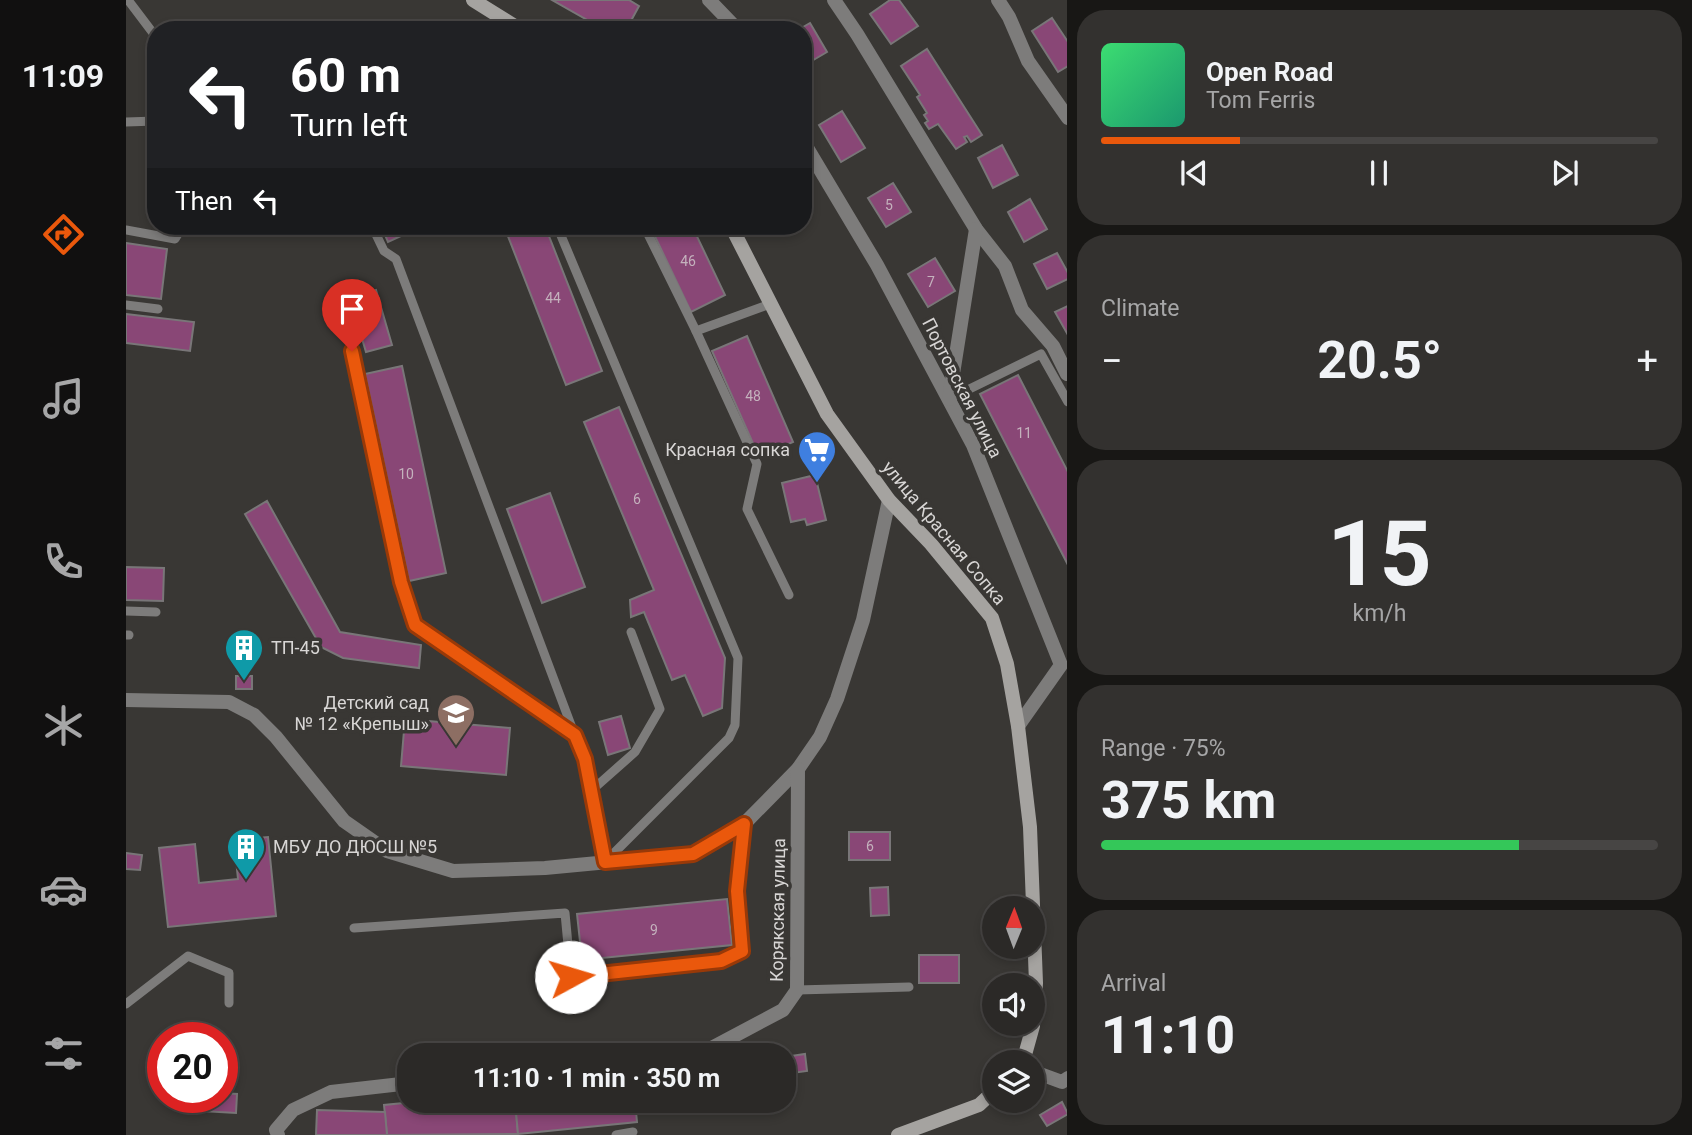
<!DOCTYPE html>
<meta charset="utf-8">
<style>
body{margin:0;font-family:Roboto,sans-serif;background:#33312f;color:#f1f3f6;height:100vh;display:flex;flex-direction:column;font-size:26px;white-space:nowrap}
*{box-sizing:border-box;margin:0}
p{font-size:23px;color:#a6a6a7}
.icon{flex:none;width:38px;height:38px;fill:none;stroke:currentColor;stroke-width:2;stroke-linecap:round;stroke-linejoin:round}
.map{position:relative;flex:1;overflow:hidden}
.panel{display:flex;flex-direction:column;gap:10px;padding:10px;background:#181715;width:625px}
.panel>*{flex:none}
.banner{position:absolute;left:21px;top:21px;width:665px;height:214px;border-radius:28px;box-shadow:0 4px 10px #0003,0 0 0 2px #474544;background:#202124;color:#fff;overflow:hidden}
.needle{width:46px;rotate:1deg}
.buttons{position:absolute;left:856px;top:896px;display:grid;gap:14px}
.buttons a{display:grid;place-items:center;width:63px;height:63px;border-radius:50%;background:#2b2927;box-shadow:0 4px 10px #0003,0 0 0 2px #474544;font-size:35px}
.speed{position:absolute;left:21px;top:1022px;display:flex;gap:14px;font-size:35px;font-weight:700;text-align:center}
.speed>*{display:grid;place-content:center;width:91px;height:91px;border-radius:50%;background:#2b2927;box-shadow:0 4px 10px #0003,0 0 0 2px #474544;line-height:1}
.speed .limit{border:10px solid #d22;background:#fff;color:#111}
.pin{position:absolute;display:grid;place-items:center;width:60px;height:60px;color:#fff;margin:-72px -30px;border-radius:50% 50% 50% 0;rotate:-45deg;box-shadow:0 0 7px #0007}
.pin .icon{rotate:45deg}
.me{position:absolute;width:77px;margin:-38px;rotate:84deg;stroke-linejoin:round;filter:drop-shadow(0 0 5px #0008)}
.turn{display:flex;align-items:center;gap:24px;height:147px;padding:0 28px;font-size:32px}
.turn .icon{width:91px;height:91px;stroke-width:2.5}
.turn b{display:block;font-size:49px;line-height:60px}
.then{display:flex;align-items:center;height:66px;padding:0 28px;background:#0003;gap:14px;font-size:26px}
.big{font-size:52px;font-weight:700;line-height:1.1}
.panel .widget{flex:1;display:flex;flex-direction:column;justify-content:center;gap:10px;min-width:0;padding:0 24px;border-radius:28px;background:#33312f}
.panel .dial{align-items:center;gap:0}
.dial b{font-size:91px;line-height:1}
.song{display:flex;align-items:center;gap:21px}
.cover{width:84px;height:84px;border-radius:10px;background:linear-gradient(135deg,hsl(140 70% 55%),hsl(160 70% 35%))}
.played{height:7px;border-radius:4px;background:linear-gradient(90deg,#ea580c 25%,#474544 25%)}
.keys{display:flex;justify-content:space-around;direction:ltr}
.heat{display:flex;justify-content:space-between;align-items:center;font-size:38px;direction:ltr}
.charge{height:10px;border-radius:5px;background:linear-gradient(90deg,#34c759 75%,#474544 0)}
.trip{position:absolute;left:271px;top:1043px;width:399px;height:70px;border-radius:28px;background:#2b2927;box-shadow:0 4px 10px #0003,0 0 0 2px #474544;font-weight:700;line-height:70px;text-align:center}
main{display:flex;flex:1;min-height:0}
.tabs{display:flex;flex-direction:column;width:126px;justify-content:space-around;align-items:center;background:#111010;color:#a6a6a7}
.tabs .icon{width:49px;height:49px}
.tabs .current{color:#ea580c}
.tabs b{font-size:32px;color:#f1f3f6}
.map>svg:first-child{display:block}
.building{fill:#894776;stroke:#797678;stroke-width:2}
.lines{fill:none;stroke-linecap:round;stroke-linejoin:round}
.service{stroke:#7d7c7b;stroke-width:9}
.minor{stroke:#7d7c7b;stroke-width:14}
.secondary{stroke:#a5a3a0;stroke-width:14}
.route-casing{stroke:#983908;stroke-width:18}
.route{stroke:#ea580c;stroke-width:12}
.labels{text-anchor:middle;stroke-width:7;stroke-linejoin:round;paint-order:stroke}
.number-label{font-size:14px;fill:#c4b2bd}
.street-label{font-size:18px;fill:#d8d6d5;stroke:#393734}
.poi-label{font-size:18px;fill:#d8d6d5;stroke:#393734;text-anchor:end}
</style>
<main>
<nav class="tabs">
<b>11:09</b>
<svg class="icon current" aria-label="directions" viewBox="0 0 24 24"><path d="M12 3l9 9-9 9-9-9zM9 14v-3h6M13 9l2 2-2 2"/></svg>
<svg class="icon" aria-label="music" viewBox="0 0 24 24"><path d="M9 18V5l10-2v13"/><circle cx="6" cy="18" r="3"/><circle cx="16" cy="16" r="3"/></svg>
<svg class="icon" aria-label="phone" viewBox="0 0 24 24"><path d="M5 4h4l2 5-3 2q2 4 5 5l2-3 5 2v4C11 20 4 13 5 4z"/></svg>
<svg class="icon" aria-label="climate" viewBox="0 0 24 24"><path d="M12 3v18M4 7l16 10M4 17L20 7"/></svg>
<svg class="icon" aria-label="car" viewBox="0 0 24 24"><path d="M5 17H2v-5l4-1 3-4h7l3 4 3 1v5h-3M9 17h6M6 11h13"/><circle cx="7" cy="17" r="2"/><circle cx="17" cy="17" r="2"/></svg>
<svg class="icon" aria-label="filters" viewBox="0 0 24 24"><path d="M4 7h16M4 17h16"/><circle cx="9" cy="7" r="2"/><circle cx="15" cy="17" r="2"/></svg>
</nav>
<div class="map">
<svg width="942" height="1135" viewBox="0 0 942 1135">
<rect width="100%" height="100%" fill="#393734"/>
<g class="building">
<polygon points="426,0 503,0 513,6 500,30 479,30"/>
<polygon points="764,0 773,0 792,26 765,44 744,14"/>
<polygon points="926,18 942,42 942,66 932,72 906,31"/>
<polygon points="684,23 701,52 677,66 677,30 672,30"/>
<polygon points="801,49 856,135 845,142 841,136 838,137 841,142 830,149 812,124 803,129 799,123 802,121 798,115 801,113 791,97 794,95 775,66"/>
<polygon points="716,111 739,148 715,162 693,125"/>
<polygon points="876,145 892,175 867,188 852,158"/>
<polygon points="767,183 785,212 760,227 742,198"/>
<polygon points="904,199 921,229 898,242 882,212"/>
<polygon points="255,226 297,226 262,242"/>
<polygon points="378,226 419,226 476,371 440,385"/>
<polygon points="469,226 493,226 473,234"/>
<polygon points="524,226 566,226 599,295 565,312"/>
<polygon points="0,243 41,249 35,299 0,295"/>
<polygon points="931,253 942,273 942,279 921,289 908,264"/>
<polygon points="809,258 829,291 802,307 782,274"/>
<polygon points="250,290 266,345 240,352 224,298"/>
<polygon points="942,306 942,335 929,312"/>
<polygon points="0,314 68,322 64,351 0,343"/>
<polygon points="621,336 667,442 633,457 586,351"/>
<polygon points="276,366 320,573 283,581 239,374"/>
<polygon points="892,375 942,472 942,565 854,394"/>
<polygon points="493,407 599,658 596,708 577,716 559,675 546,680 518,612 505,617 504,600 528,590 458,422"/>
<polygon points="689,475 700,520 681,525 679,519 665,522 656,483"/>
<polygon points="424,493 459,587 416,603 381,509"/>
<polygon points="141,501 214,632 295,645 293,668 217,658 195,647 119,514"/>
<polygon points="0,567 38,568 37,601 0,600"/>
<rect x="110" y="676" width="16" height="13"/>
<polygon points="495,716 504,748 482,755 473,722"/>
<polygon points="279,719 384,728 380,775 275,766"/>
<rect x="723" y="832" width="41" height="28"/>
<polygon points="142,837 150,916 42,927 33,848 69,844 73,883 112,879 108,840"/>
<polygon points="0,853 16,855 14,870 0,869"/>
<polygon points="762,887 763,915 745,916 744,888"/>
<polygon points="601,899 606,945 456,960 451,914"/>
<rect x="793" y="955" width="40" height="28"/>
<polygon points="679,1054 681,1071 658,1074 658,1057"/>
<polygon points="96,1093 111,1094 110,1113 76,1111 77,1097 96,1097"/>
<polygon points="298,1101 389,1101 392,1134 261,1135 258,1105"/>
<polygon points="389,1101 509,1101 511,1122 392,1134"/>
<polygon points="936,1102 942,1114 921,1126 914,1115"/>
<polygon points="191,1110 259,1112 261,1135 190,1135"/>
</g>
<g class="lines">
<g class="service">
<polyline points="2,0 30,37"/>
<polyline points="0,122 30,121"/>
<polyline points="246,226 258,251 270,259 448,733"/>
<polyline points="518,226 570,331"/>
<polyline points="0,230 49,239 57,226"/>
<polyline points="215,300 275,582 289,625 449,735 459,759 479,862 603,738 609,725 612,658 431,226"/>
<polyline points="644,304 570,331 631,464 621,509 663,595"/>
<polyline points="0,305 32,309"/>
<polyline points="823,399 915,354 942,402"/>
<polyline points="0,611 30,612"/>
<polyline points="0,635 3,635"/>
<polyline points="465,791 509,752 534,709 505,632"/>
<polyline points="228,928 439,913 445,977 595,961 616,951 611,891 618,824"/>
<polyline points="671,990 783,987"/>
<polyline points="0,1004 62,956 103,973 103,1003"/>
<polyline points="490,1135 507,1132"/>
</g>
<g class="minor">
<polyline points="583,0 612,30"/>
<polyline points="708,0 731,34 850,229 879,266 896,310 927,346 941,374"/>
<polyline points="872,0 883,17 902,61 942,118"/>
<polyline points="677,141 751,265 847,445 935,665 892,726"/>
<polyline points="823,399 850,229"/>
<polyline points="0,700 103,702 128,715 150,737 218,821 261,851 327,871 419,868 567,854 618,824 672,769 694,737 711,699 737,620 763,500"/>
<polyline points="545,1055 580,1051 657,1010 671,990 672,769"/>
<polyline points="906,1071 936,1082 942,1078"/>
<polyline points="152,1135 150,1130 167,1110 205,1092 284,1083"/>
</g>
<g class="secondary">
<polyline points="347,0 395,30"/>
<polyline points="605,226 701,414 763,500 805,544 866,618 881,664 892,726 904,827 910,983 907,1026 897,1062"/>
<polyline points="772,1135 853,1105 868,1091"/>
</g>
</g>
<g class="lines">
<defs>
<polyline id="route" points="226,351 275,582 289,625 449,735 459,759 479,862 567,854 618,824 611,891 616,951 595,961 445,977"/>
</defs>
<use href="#route" class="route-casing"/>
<use href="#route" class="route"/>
</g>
<defs>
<symbol id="supermarket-pin" viewBox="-11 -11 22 30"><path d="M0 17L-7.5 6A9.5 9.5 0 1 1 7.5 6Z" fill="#3f7fe0" stroke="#393734"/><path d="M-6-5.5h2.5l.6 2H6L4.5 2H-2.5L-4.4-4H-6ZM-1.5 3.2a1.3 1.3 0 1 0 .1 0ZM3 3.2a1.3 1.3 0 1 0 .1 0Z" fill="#fff"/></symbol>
<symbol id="building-pin" viewBox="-11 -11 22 30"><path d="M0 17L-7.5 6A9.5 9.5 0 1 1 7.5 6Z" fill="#0f9aa8" stroke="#393734"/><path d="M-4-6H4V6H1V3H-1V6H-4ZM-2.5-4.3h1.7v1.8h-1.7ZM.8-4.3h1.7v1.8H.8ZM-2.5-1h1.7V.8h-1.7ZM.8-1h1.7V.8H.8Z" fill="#fff"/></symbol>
<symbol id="school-pin" viewBox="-11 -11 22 30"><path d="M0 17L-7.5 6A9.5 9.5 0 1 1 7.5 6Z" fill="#8d6e63" stroke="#393734"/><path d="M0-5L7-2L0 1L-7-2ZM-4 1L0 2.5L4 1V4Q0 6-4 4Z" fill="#fff"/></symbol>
</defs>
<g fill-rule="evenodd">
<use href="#supermarket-pin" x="669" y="428" width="44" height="60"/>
<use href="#building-pin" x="96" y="626" width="44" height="60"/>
<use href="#school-pin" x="308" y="691" width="44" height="60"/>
<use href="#building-pin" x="98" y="825" width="44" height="60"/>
</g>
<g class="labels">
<g class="number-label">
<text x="763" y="210">5</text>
<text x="562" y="266">46</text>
<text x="805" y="287">7</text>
<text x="427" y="303">44</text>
<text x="627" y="401">48</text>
<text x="898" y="438">11</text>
<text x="280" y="479">10</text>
<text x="511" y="504">6</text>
<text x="744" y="851">6</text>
<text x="528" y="935">9</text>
</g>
<g class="street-label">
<text transform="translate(836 388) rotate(63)" y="6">Портовская улица</text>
<text transform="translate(818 533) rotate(50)" y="6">улица Красная Сопка</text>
<text transform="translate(652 910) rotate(-89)" y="6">Корякская улица</text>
</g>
<g class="poi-label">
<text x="664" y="456">Красная сопка</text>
<text x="145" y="654" text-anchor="start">ТП-45</text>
<text x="303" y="709">Детский сад<tspan x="303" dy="21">№ 12 «Крепыш»</tspan></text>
<text x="147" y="853" text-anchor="start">МБУ ДО ДЮСШ №5</text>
</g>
</g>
</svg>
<div class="buttons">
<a><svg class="needle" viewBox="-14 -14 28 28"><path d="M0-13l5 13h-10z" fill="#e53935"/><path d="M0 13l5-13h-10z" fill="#a6a6a7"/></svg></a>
<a><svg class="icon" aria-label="sound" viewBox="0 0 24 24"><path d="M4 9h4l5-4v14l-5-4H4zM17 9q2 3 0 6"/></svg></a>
<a><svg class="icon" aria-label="layers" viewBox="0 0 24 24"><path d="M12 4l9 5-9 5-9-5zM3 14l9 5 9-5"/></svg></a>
</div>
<div class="speed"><div class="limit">20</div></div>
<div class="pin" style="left:226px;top:351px;background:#d93025"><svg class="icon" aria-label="arrive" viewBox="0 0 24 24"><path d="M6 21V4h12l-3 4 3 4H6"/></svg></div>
<svg class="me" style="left:445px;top:977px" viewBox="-20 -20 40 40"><circle r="19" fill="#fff"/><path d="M0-13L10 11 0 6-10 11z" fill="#ea580c"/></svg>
<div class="trip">11:10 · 1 min · 350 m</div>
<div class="banner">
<div class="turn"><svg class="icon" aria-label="left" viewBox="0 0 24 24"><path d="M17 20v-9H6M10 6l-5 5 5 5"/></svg><div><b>60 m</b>Turn left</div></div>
<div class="then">Then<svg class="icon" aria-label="left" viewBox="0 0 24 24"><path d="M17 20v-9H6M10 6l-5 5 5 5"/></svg></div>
</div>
</div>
<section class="panel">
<div class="widget">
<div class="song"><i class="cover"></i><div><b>Open Road</b><p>Tom Ferris</p></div></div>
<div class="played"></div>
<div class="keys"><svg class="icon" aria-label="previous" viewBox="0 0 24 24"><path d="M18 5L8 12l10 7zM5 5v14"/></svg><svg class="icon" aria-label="pause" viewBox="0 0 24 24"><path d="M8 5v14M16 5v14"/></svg><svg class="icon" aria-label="next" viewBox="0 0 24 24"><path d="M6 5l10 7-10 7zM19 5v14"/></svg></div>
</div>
<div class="widget"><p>Climate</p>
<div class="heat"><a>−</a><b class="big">20.5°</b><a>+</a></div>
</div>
<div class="widget dial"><b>15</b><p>km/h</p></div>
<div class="widget"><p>Range · 75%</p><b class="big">375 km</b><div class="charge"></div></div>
<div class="widget"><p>Arrival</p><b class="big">11:10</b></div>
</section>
</main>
